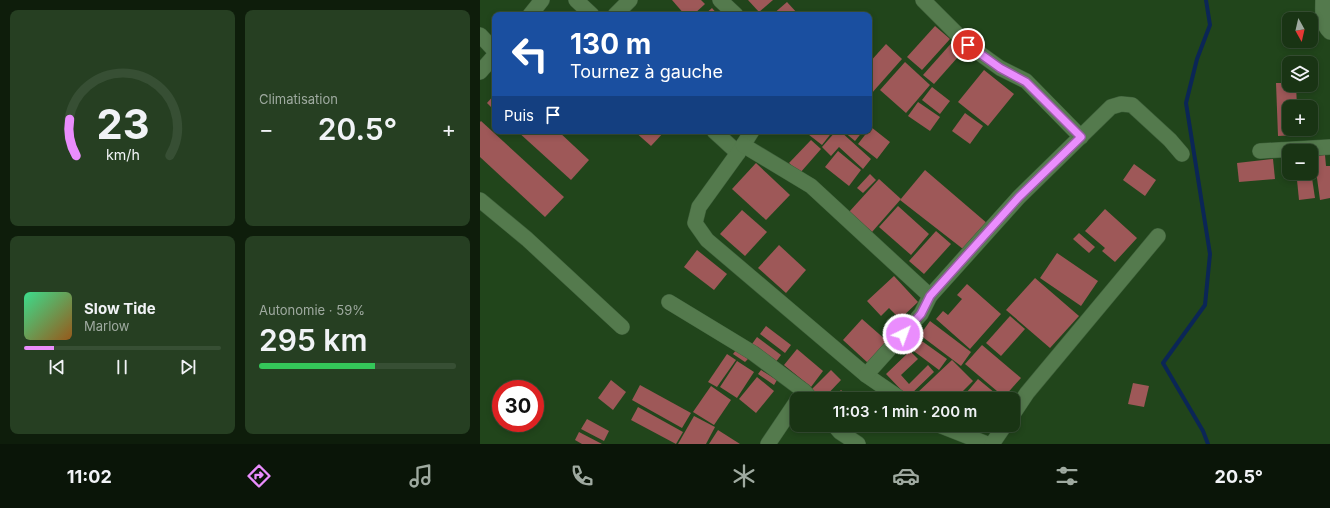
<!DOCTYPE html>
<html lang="fr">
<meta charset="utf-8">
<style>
body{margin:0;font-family:Inter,sans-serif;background:#263f22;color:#f1f3f6;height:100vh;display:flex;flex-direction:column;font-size:15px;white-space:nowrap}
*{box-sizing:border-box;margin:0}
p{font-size:13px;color:#9faaa0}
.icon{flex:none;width:22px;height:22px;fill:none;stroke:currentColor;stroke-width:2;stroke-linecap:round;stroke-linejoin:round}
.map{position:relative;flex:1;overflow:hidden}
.sheet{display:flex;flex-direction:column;gap:10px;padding:10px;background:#0e1d0b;width:480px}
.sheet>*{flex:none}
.hud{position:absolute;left:12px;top:12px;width:380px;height:122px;border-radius:8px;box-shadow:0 2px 6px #0003,0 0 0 1px #374f34;background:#1a4fa0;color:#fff;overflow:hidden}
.needle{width:26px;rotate:172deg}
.fabs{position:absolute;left:802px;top:12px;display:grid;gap:8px}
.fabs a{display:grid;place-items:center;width:36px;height:36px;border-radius:8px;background:#193414;box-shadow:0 2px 6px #0003,0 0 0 1px #374f34;font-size:20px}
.speed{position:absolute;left:12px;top:380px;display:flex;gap:8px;font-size:20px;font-weight:700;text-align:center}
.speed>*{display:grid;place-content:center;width:52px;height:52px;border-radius:50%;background:#193414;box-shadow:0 2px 6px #0003,0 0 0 1px #374f34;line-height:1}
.speed .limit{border:6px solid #d22;background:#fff;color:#111}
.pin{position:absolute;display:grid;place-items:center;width:34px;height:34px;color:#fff;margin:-17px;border:2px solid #fff;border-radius:50%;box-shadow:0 1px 4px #0007}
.me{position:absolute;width:44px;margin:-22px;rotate:42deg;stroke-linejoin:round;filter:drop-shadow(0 0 3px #0008)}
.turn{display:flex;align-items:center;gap:14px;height:84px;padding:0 12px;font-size:18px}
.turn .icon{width:52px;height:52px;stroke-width:2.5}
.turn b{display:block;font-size:28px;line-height:34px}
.then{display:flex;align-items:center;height:38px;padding:0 12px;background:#0003;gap:8px;font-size:15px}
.big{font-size:30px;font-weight:600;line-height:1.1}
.sheet .widget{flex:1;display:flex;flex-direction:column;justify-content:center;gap:6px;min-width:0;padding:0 14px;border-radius:8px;background:#263f22}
.sheet .dial{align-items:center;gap:0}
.dial svg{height:104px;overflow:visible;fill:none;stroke:#374f34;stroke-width:7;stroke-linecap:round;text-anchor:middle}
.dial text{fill:#f1f3f6;stroke:none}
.song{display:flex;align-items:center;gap:12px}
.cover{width:48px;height:48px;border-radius:6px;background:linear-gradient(135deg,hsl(150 70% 55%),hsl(30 70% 35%))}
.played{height:4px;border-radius:2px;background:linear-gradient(90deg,#ea8dfd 15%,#374f34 15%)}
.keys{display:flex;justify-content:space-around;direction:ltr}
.heat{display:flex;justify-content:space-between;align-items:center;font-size:22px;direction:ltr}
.charge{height:6px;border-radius:3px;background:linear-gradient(90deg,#34c759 59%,#374f34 0)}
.sheet .tiles{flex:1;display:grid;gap:10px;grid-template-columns:repeat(2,1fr)}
.trip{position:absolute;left:310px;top:392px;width:230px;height:40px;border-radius:8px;background:#193414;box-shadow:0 2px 6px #0003,0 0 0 1px #374f34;font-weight:600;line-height:40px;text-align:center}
.tab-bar{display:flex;height:64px;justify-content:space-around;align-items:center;background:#0a1508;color:#9faaa0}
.tab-bar .icon{width:28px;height:28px}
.tab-bar .active{color:#ea8dfd}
.tab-bar b{font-size:18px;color:#f1f3f6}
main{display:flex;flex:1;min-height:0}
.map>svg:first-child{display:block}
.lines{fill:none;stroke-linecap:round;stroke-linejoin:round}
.stream{stroke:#0b2656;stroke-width:4}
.building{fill:#9e5858}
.minor-casing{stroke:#3f603b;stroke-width:16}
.minor{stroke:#547a4d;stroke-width:15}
.route-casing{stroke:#985ca4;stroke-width:10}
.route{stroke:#ea8dfd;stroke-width:7}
</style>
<main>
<section class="sheet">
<div class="tiles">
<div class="widget dial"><svg viewBox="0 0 100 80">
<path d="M14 69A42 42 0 1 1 86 69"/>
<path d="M14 69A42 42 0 0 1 9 41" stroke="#ea8dfd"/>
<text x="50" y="56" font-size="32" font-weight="700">23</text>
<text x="50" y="72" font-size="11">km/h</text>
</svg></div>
<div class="widget"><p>Climatisation</p>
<div class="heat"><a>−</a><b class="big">20.5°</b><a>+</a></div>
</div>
<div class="widget">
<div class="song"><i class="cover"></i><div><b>Slow Tide</b><p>Marlow</p></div></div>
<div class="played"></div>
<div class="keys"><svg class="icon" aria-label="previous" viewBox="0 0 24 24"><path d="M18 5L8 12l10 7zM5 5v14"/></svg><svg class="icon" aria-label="pause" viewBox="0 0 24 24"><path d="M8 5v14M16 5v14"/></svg><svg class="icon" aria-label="next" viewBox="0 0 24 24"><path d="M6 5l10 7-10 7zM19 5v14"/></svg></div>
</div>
<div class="widget"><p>Autonomie · 59%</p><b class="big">295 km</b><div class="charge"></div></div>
</div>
</section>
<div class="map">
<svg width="850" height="444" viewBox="0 0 850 444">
<rect width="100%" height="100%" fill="#21451b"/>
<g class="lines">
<polyline class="stream" points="726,0 730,25 717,59 706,103 730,254 725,305 683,363 723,431 728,444"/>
</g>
<g class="building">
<polygon points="192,0 221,0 225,4 213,15 205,15"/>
<polygon points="268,0 293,0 279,12"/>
<polygon points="307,2 318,14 292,15"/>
<polygon points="232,8 238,15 224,15"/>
<polygon points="455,26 470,39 442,70 427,57"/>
<polygon points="475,39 485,49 454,84 443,75"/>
<polygon points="406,44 422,59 391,94 389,92 389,63"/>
<polygon points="425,62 450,85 426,113 400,90"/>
<polygon points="504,70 534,94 508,126 478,102"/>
<polygon points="796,83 809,83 809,85 816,85 817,107 809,107 809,129 817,129 818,135 798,136"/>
<polygon points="452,87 470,101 460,114 442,100"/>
<polygon points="15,94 15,111 7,103"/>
<polygon points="438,102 460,117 450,131 428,116"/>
<polygon points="485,113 503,126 490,144 472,131"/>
<polygon points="1,121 84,197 65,217 0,157 0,122"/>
<polygon points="391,127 410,142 397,159 378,144 388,131 389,131"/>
<polygon points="37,131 78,131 109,160 91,180"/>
<polygon points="154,131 185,131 171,146"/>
<polygon points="324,131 353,131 342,145"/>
<polygon points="356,131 360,131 391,159 383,169 359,147 351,156 342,147"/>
<polygon points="363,131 383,131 375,141"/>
<polygon points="331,140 341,149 320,173 309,163"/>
<polygon points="358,151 381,170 369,186 345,167"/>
<polygon points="845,155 846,166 850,166 850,198 840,200 834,156"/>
<polygon points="793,159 795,179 759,182 757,163"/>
<polygon points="276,163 310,195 286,220 252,189"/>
<polygon points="654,164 676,180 665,196 643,180"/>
<polygon points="445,170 508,224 483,249 420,200"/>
<polygon points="390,174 396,180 383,193 377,188"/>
<polygon points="832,178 835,198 819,200 817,180"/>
<polygon points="399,179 421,199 392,232 369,212"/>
<polygon points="418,206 449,234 431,255 399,227"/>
<polygon points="625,209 657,238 635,262 622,251 625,248 605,231"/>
<polygon points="262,210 287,232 265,256 240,234"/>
<polygon points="456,231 471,244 444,274 429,261"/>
<polygon points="599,233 615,247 609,253 593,239"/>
<polygon points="299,245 326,270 306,293 278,268"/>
<polygon points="217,250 247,274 234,290 204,267"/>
<polygon points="577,253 618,281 601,306 560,278"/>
<polygon points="414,276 438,302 420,319 409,308 401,316 387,301"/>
<polygon points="555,278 599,316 570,348 526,310"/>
<polygon points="487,284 521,314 490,349 456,319 463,311 468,315 482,299 477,295"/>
<polygon points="530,316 545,329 521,356 506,343"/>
<polygon points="382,319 407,341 388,363 363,340"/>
<polygon points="450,321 491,352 481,366 440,335"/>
<polygon points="286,326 311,345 305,353 280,334"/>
<polygon points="277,337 301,355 295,363 272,344"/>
<polygon points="439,339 467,359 459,370 431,349"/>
<polygon points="502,345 541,378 524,397 485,364"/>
<polygon points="317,349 343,371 331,387 304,365"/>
<polygon points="256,350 268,359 265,362 253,354"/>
<polygon points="430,351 438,359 421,375 429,384 448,365 454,372 428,397 406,374"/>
<polygon points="247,354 256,360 237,387 228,382"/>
<polygon points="472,360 493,381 475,399 443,399 437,393"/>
<polygon points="257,361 274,372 257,398 240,387"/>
<polygon points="281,370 297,380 294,385 278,374"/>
<polygon points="351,370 361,380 343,399 338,399 330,391"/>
<polygon points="277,377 294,391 276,413 259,399"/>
<polygon points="498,379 521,398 520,399 481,399"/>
<polygon points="131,380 146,392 133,410 118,398"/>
<polygon points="653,383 669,386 664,407 648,404"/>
<polygon points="160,385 211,413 202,428 152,400"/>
<polygon points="231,386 251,400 234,425 213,412"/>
<polygon points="361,390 371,399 352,399"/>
<polygon points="158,407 203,432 196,444 151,420"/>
<polygon points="214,416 235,427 226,444 198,444"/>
<polygon points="107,419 129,431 124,441 101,429"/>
<polygon points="479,425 497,425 490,434"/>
<polygon points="238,430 260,444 229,444"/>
<polygon points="99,432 122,444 102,444 95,440"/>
</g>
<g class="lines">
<defs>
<g id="minor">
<polyline points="96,0 112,15"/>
<polyline points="240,0 256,15"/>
<polyline points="443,0 488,45 520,68 546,81 601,137"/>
<path d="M 843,0 C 843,11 841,24 850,32"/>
<polyline points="50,15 62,0"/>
<polyline points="135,15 150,0"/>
<polyline points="0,35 15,51"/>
<polyline points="0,72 15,55"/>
<polyline points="234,131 258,153"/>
<polyline points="272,131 258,153 219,207 215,223 227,240 386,375 421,399"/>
<polyline points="263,145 331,186 450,296 441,314 386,375"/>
<polyline points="780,151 850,147"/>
<polyline points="0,200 47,239 142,327"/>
<polyline points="450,296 539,197 631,107 641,104 652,105 690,140 702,154"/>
<polyline points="189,302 273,353 324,391 331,399"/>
<polyline points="533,414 547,393 678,236"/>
<polyline points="354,425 360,432 378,444"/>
<polyline points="459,425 507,444"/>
<polyline points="288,444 317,401"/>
<polyline points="512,444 525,425"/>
</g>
</defs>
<use href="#minor" class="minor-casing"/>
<use href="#minor" class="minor"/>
</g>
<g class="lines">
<defs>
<polyline id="route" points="423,334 441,314 450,296 539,197 601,137 546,82 520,68 488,45"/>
</defs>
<use href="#route" class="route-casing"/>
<use href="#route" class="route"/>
</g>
</svg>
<div class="fabs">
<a><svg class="needle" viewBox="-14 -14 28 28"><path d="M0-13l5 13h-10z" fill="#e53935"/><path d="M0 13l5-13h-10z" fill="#9faaa0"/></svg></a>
<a><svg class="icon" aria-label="layers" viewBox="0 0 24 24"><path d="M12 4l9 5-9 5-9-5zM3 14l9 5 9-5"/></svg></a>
<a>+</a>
<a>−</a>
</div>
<div class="speed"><div class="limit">30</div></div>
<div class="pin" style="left:488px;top:45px;background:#d93025"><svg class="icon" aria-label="arrive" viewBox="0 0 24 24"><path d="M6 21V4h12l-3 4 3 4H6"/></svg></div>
<svg class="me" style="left:423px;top:334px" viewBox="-20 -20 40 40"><circle r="17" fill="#ea8dfd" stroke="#fff" stroke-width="3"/><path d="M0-11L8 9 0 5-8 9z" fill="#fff"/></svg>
<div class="trip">11:03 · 1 min · 200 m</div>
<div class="hud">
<div class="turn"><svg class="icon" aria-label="left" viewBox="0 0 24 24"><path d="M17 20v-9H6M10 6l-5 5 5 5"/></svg><div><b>130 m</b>Tournez à gauche</div></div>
<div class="then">Puis<svg class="icon" aria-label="arrive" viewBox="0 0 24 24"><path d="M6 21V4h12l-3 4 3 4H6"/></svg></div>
</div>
</div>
</main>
<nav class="tab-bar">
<b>11:02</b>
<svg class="icon active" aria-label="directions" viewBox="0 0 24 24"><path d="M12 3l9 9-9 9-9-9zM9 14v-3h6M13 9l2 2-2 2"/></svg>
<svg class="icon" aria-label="music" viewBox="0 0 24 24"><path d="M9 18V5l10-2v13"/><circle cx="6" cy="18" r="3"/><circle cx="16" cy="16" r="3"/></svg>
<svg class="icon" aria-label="phone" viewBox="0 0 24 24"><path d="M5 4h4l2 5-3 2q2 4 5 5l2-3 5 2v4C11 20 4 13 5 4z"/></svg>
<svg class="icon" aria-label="climate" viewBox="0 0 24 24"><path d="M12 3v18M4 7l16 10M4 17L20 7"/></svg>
<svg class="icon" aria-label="car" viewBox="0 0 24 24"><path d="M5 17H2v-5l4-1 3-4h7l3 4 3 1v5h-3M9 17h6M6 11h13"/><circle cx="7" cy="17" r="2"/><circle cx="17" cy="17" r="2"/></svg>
<svg class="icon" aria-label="filters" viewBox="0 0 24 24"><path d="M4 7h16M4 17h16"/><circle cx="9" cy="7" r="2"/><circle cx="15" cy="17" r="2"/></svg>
<b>20.5°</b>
</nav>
